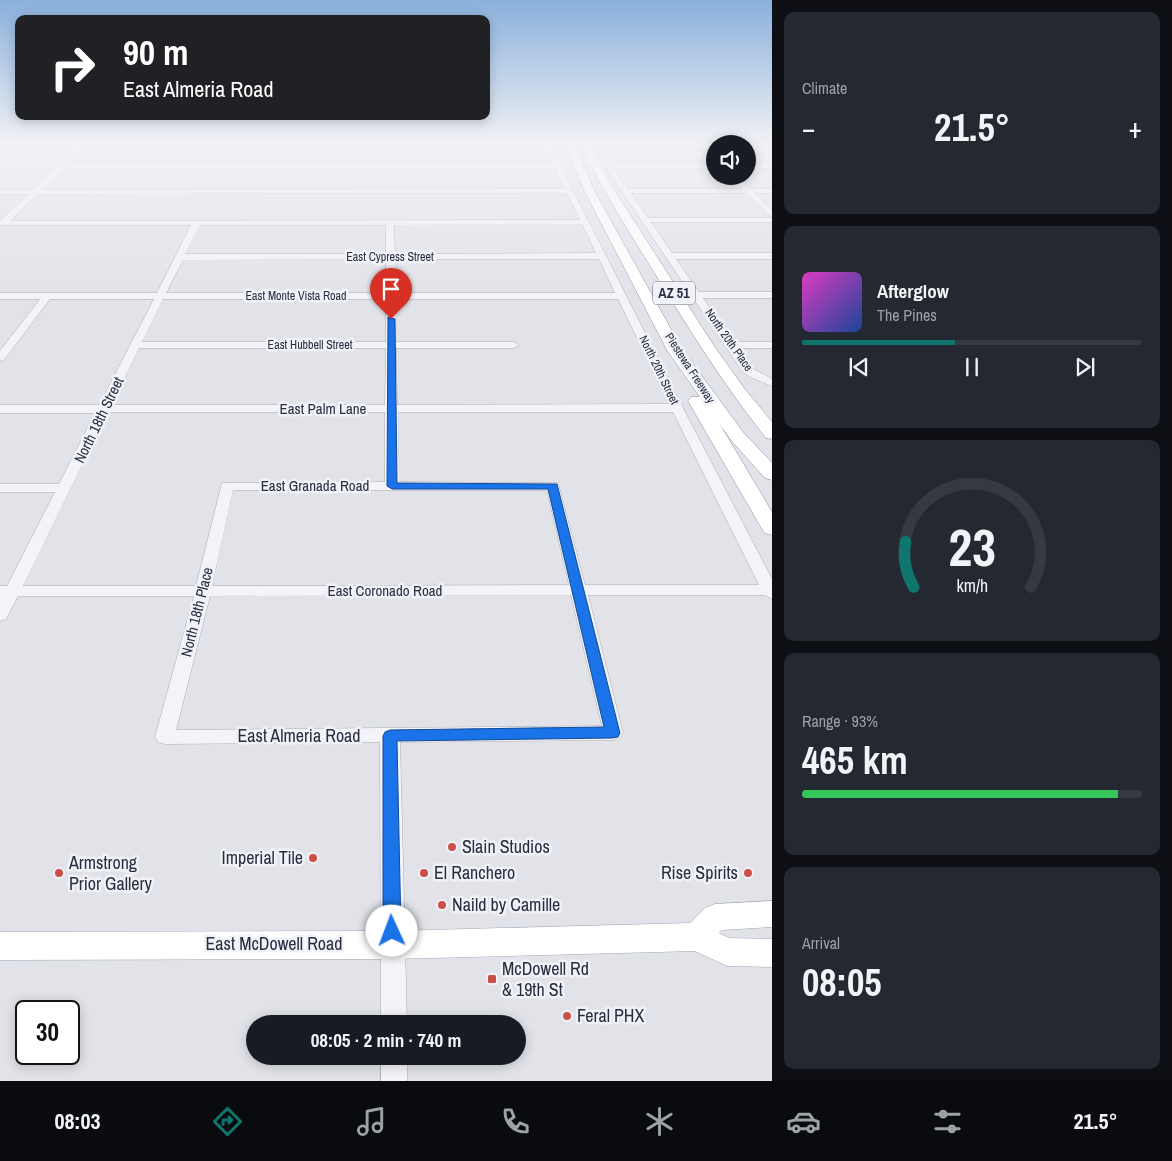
<!DOCTYPE html>
<meta charset="utf-8">
<style>
body{margin:0;font-family:"Archivo Narrow",sans-serif;background:#242831;color:#f1f3f6;height:100vh;display:flex;flex-direction:column;font-size:19px;white-space:nowrap}
*{box-sizing:border-box;margin:0}
p{font-size:16px;color:#9ea1a6}
.icon{flex:none;width:28px;height:28px;fill:none;stroke:currentColor;stroke-width:2;stroke-linecap:round;stroke-linejoin:round}
.map{position:relative;flex:1;overflow:hidden}
.drawer{display:flex;flex-direction:column;gap:12px;padding:12px;background:#0d0f14;width:400px}
.drawer>*{flex:none}
.banner{position:absolute;left:15px;top:15px;width:475px;height:105px;border-radius:10px;box-shadow:0 2px 12px #0003;background:#202124;color:#fff;overflow:hidden}
.fabs{position:absolute;left:706px;top:135px;display:grid;gap:10px}
.fabs a{display:grid;place-items:center;width:50px;height:50px;border-radius:50%;background:#171b24;box-shadow:0 2px 12px #0003;font-size:25px}
.speed{position:absolute;left:15px;top:1000px;display:flex;gap:10px;font-size:25px;font-weight:700;text-align:center}
.speed>*{display:grid;place-content:center;width:65px;height:65px;border-radius:50%;background:#171b24;box-shadow:0 2px 12px #0003;line-height:1}
.speed .limit{border:2px solid #111;border-radius:8px;background:#fff;color:#111}
.pin{position:absolute;display:grid;place-items:center;width:42px;height:42px;color:#fff;margin:-51px -21px;border-radius:50% 50% 50% 0;rotate:-45deg;box-shadow:0 0 5px #0007}
.pin .icon{rotate:45deg}
.me{position:absolute;width:55px;margin:-28px;rotate:358deg;stroke-linejoin:round;filter:drop-shadow(0 0 4px #0008)}
.turn{display:flex;align-items:center;gap:18px;height:105px;padding:0 25px;font-size:22px}
.turn .icon{width:65px;height:65px;stroke-width:2.5}
.turn b{display:block;font-size:35px;line-height:42px}
.big{font-size:38px;font-weight:700;line-height:1.1}
.drawer .widget{flex:1;display:flex;flex-direction:column;justify-content:center;gap:8px;min-width:0;padding:0 18px;border-radius:10px;background:#242831}
.drawer .dial{align-items:center;gap:0}
.dial svg{height:130px;overflow:visible;fill:none;stroke:#363941;stroke-width:7;stroke-linecap:round;text-anchor:middle}
.dial text{fill:#f1f3f6;stroke:none}
.song{display:flex;align-items:center;gap:15px}
.cover{width:60px;height:60px;border-radius:8px;background:linear-gradient(135deg,hsl(310 70% 55%),hsl(220 70% 35%))}
.played{height:5px;border-radius:2px;background:linear-gradient(90deg,#0f766e 45%,#363941 45%)}
.keys{display:flex;justify-content:space-around;direction:ltr}
.heat{display:flex;justify-content:space-between;align-items:center;font-size:28px;direction:ltr}
.charge{height:8px;border-radius:4px;background:linear-gradient(90deg,#34c759 93%,#363941 0)}
.trip{position:absolute;left:246px;top:1015px;width:280px;height:50px;border-radius:25px;background:#171b24;box-shadow:0 2px 12px #0003;font-weight:700;line-height:50px;text-align:center}
.menu{display:flex;height:80px;justify-content:space-around;align-items:center;background:#090b0e;color:#9ea1a6}
.menu .icon{width:35px;height:35px}
.menu .selected{color:#0f766e}
.menu b{font-size:22px;color:#f1f3f6}
main{display:flex;flex:1;min-height:0}
.map>svg:first-child{display:block}
.lines{fill:none;stroke-linecap:round;stroke-linejoin:round}
.minor-casing{stroke:#aaacb7;stroke-width:1}
.major-casing{stroke:#a0a4b5;stroke-width:1}
.highway-casing{stroke:#898da0;stroke-width:1}
.minor{fill:#f4f4f8;fill-rule:evenodd}
.major{fill:#fff;fill-rule:evenodd}
.highway{fill:#fff;fill-rule:evenodd}
.route{fill:#1a73e8;stroke:#114b97}
.poi-dot{fill:#cb4f49;stroke:#f0f2f7;stroke-width:2}
.labels{text-anchor:middle;stroke-width:5;stroke-linejoin:round;paint-order:stroke}
.far-street-label{font-size:12px;fill:#2a2d41;stroke:#f0f2f7}
.shield{fill:#f0f2f7;stroke:#656878;stroke-width:1}
.shield-label{font-size:14px;font-weight:bold;fill:#2a2d41}
.street-label{font-size:15px;fill:#2a2d41;stroke:#f0f2f7}
.near-street-label{font-size:18px;fill:#2a2d41;stroke:#f0f2f7}
.near-poi-label{font-size:18px;fill:#2a2d41;stroke:#f0f2f7;text-anchor:start}
</style>
<main>
<div class="map">
<svg width="772" height="1081" viewBox="0 0 772 1081">
<rect width="100%" height="100%" fill="#e1e3e9"/>
<g class="lines">
<defs>
<g id="minor">
<polygon points="0,145 25,145 22,147 0,147"/>
<path d="M 79,145 L 86,145 L 68,164 L 553,164 L 545,147 L 520,147 L 517,145 L 550,145 L 683,408 L 772,579 L 772,599 L 765,595 L 588,595 L 623,733 L 620,738 L 613,740 L 400,742 L 407,1024 L 381,1024 L 380,742 L 165,744 L 158,742 L 155,737 L 194,596 L 18,596 L 6,619 L 0,621 L 0,586 L 7,586 L 55,492 L 0,492 L 0,484 L 59,484 L 95,413 L 0,413 L 0,405 L 99,405 L 154,299 L 50,299 L 4,360 L 0,361 L 0,351 L 40,299 L 0,299 L 0,293 L 157,293 L 191,225 L 0,225 L 0,221 L 29,194 L 0,194 L 0,190 L 33,190 ZM 64,168 L 555,168 L 565,189 L 42,190 ZM 567,193 L 580,220 L 11,221 L 37,194 ZM 582,224 L 596,253 L 395,254 L 394,225 ZM 200,225 L 386,225 L 386,254 L 185,254 ZM 386,259 L 386,293 L 166,293 L 183,260 ZM 395,259 L 599,259 L 615,293 L 395,293 ZM 163,299 L 386,299 L 386,342 L 142,342 ZM 396,299 L 618,299 L 669,404 L 397,405 L 396,348 L 514,348 L 519,345 L 514,342 L 396,342 ZM 139,348 L 386,348 L 385,405 L 111,405 ZM 108,412 L 385,412 L 385,482 L 222,483 L 196,586 L 23,586 ZM 398,412 L 673,412 L 759,585 L 585,585 L 558,483 L 399,482 ZM 233,490 L 547,490 L 569,585 L 212,586 ZM 571,595 L 602,726 L 176,730 L 210,596 Z"/>
<polygon points="698,145 705,145 715,154 715,160"/>
<polygon points="618,164 715,164 715,168 619,168 615,170 628,189 742,189 730,176 737,176 750,189 772,189 772,193 755,193 772,210 772,217 746,193 631,193 648,218 772,218 772,222 651,222 672,253 772,253 772,259 676,259 699,292 772,292 772,298 703,298 733,342 772,342 772,348 737,348 750,367 772,379 772,386 750,377 742,371 607,169"/>
<rect x="748" y="164" width="24" height="4"/>
<rect x="381" y="1056" width="26" height="25"/>
</g>
<polygon id="major" points="772,901 772,927 722,930 719,933 729,938 772,939 772,967 727,966 695,951 392,959 0,960 0,932 392,931 690,923 705,908 715,904"/>
<g id="highway">
<polygon points="565,145 575,145 595,192 682,349 743,432 772,463 772,480 765,478 731,440 719,423 772,512 772,535 765,533 762,529 688,401 691,397 700,397 667,350 585,192"/>
<path d="M 580,145 L 590,145 L 608,180 L 714,346 L 744,388 L 772,422 L 772,439 L 766,438 C 723,384 687,326 651,267 C 626,227 601,187 580,145 Z"/>
</g>
</defs>
<use href="#minor" class="minor-casing"/>
<use href="#major" class="major-casing"/>
<use href="#highway" class="highway-casing"/>
<use href="#minor" class="minor"/>
<use href="#major" class="major"/>
<use href="#highway" class="highway"/>
</g>
<linearGradient id="sky" x2="0" y2="1"><stop stop-color="#8ab0dc"/><stop offset="0.49" stop-color="#f2f2f5"/><stop offset="1" stop-color="#f2f2f5" stop-opacity="0"/></linearGradient>
<rect width="772" height="296" fill="url(#sky)"/>
<polygon class="route" points="388,317 395,319 397,483 557,484 620,733 618,737 612,738 397,741 401,931 398,937 392,939 386,937 383,931 383,736 385,732 390,730 604,727 548,489 392,489 387,486"/>
<g class="poi-dot">
<circle cx="452" cy="847" r="5"/>
<circle cx="313" cy="858" r="5"/>
<circle cx="59" cy="873" r="5"/>
<circle cx="424" cy="873" r="5"/>
<circle cx="748" cy="873" r="5"/>
<circle cx="442" cy="905" r="5"/>
<rect x="487" y="974" width="10" height="10" rx="2.5"/>
<circle cx="567" cy="1016" r="5"/>
</g>
<g class="labels">
<g class="far-street-label">
<text x="390" y="261">East Cypress Street</text>
<text x="296" y="300">East Monte Vista Road</text>
<text transform="translate(729 340) rotate(55)" y="4">North 20th Place</text>
<text x="310" y="349">East Hubbell Street</text>
<text transform="translate(690 368) rotate(57)" y="4">Piestewa Freeway</text>
<text transform="translate(659 370) rotate(64)" y="4">North 20th Street</text>
</g>
<rect class="shield" x="653" y="281.5" width="42" height="23" rx="4"/>
<g class="shield-label">
<text x="674" y="298">AZ 51</text>
</g>
<g class="street-label">
<text x="323" y="414">East Palm Lane</text>
<text transform="translate(99 420) rotate(-64)" y="5">North 18th Street</text>
<text x="315" y="491">East Granada Road</text>
<text x="385" y="596">East Coronado Road</text>
<text transform="translate(197 612) rotate(-76)" y="5">North 18th Place</text>
</g>
<g class="near-street-label">
<text x="299" y="742">East Almeria Road</text>
<text x="274" y="950">East McDowell Road</text>
</g>
<g class="near-poi-label">
<text x="462" y="853">Slain Studios</text>
<text x="303" y="864" text-anchor="end">Imperial Tile</text>
<text x="69" y="869">Armstrong<tspan x="69" dy="21">Prior Gallery</tspan></text>
<text x="434" y="879">El Ranchero</text>
<text x="738" y="879" text-anchor="end">Rise Spirits</text>
<text x="452" y="911">Naild by Camille</text>
<text x="502" y="975">McDowell Rd<tspan x="502" dy="21">&amp; 19th St</tspan></text>
<text x="577" y="1022">Feral PHX</text>
</g>
</g>
</svg>
<div class="fabs">
<a><svg class="icon" aria-label="sound" viewBox="0 0 24 24"><path d="M4 9h4l5-4v14l-5-4H4zM17 9q2 3 0 6"/></svg></a>
</div>
<div class="speed"><div class="limit">30</div></div>
<div class="pin" style="left:391px;top:319px;background:#d93025"><svg class="icon" aria-label="arrive" viewBox="0 0 24 24"><path d="M6 21V4h12l-3 4 3 4H6"/></svg></div>
<svg class="me" style="left:392px;top:931px" viewBox="-20 -20 40 40"><circle r="19" fill="#fff"/><path d="M0-13L10 11 0 6-10 11z" fill="#1a73e8"/></svg>
<div class="trip">08:05 · 2 min · 740 m</div>
<div class="banner">
<div class="turn"><svg class="icon" aria-label="right" viewBox="0 0 24 24"><path d="M7 20v-9h11M14 6l5 5-5 5"/></svg><div><b>90 m</b>East Almeria Road</div></div>
</div>
</div>
<section class="drawer">
<div class="widget"><p>Climate</p>
<div class="heat"><a>−</a><b class="big">21.5°</b><a>+</a></div>
</div>
<div class="widget">
<div class="song"><i class="cover"></i><div><b>Afterglow</b><p>The Pines</p></div></div>
<div class="played"></div>
<div class="keys"><svg class="icon" aria-label="previous" viewBox="0 0 24 24"><path d="M18 5L8 12l10 7zM5 5v14"/></svg><svg class="icon" aria-label="pause" viewBox="0 0 24 24"><path d="M8 5v14M16 5v14"/></svg><svg class="icon" aria-label="next" viewBox="0 0 24 24"><path d="M6 5l10 7-10 7zM19 5v14"/></svg></div>
</div>
<div class="widget dial"><svg viewBox="0 0 100 80">
<path d="M14 69A42 42 0 1 1 86 69"/>
<path d="M14 69A42 42 0 0 1 9 41" stroke="#0f766e"/>
<text x="50" y="56" font-size="32" font-weight="700">23</text>
<text x="50" y="72" font-size="11">km/h</text>
</svg></div>
<div class="widget"><p>Range · 93%</p><b class="big">465 km</b><div class="charge"></div></div>
<div class="widget"><p>Arrival</p><b class="big">08:05</b></div>
</section>
</main>
<nav class="menu">
<b>08:03</b>
<svg class="icon selected" aria-label="directions" viewBox="0 0 24 24"><path d="M12 3l9 9-9 9-9-9zM9 14v-3h6M13 9l2 2-2 2"/></svg>
<svg class="icon" aria-label="music" viewBox="0 0 24 24"><path d="M9 18V5l10-2v13"/><circle cx="6" cy="18" r="3"/><circle cx="16" cy="16" r="3"/></svg>
<svg class="icon" aria-label="phone" viewBox="0 0 24 24"><path d="M5 4h4l2 5-3 2q2 4 5 5l2-3 5 2v4C11 20 4 13 5 4z"/></svg>
<svg class="icon" aria-label="climate" viewBox="0 0 24 24"><path d="M12 3v18M4 7l16 10M4 17L20 7"/></svg>
<svg class="icon" aria-label="car" viewBox="0 0 24 24"><path d="M5 17H2v-5l4-1 3-4h7l3 4 3 1v5h-3M9 17h6M6 11h13"/><circle cx="7" cy="17" r="2"/><circle cx="17" cy="17" r="2"/></svg>
<svg class="icon" aria-label="filters" viewBox="0 0 24 24"><path d="M4 7h16M4 17h16"/><circle cx="9" cy="7" r="2"/><circle cx="15" cy="17" r="2"/></svg>
<b>21.5°</b>
</nav>
